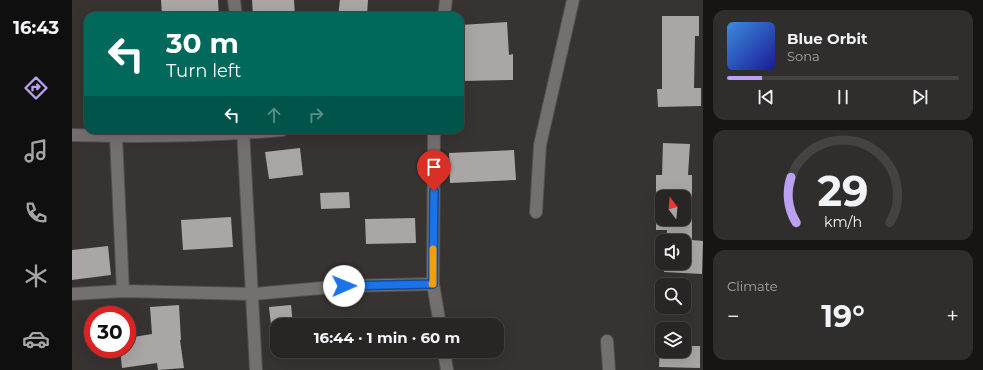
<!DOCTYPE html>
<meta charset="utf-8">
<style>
body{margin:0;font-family:Montserrat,sans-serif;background:#302e2d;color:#f1f3f6;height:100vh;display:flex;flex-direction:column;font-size:15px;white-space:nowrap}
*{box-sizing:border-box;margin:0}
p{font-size:13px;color:#a5a5a7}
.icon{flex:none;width:22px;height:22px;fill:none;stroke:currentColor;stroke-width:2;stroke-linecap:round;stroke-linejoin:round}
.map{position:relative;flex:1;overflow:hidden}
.drawer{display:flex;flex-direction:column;gap:10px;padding:10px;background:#161514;width:280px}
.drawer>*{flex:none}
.banner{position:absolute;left:12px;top:12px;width:380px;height:122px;border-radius:12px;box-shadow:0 4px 16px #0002,0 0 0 1px #444342;background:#00695c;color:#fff;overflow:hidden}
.needle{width:26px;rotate:344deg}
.controls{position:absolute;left:583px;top:190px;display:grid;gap:8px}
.controls a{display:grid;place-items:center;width:36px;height:36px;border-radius:8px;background:#282625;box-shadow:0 4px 16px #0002,0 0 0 1px #444342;font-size:20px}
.speed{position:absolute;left:12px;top:306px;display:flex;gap:8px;font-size:20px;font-weight:700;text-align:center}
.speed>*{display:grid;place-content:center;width:52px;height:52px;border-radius:50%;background:#282625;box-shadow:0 4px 16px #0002,0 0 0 1px #444342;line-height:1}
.speed .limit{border:6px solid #d22;background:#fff;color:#111}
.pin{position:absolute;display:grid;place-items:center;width:34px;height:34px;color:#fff;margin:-41px -17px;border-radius:50% 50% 50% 0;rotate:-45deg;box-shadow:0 0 4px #0007}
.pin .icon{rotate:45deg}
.me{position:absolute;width:44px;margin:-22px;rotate:89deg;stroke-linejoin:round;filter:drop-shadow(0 0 3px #0008)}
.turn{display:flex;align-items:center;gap:14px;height:84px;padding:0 16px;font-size:18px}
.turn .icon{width:52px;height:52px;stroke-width:2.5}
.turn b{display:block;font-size:28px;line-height:34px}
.lanes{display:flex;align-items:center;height:38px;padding:0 16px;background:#0003;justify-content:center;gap:20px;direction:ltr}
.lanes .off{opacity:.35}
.big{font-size:30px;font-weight:700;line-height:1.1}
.drawer .card{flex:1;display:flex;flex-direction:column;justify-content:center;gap:6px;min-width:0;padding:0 14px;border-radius:12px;background:#302e2d}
.drawer .dial{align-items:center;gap:0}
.dial svg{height:104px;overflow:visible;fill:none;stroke:#444342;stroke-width:7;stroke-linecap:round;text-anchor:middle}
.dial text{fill:#f1f3f6;stroke:none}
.song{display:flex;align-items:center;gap:12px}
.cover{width:48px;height:48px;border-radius:6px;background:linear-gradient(135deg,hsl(210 70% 55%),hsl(240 70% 35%))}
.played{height:4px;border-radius:2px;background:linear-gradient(90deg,#bca0f2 15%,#444342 15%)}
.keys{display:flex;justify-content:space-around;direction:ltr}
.heat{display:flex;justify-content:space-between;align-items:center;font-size:22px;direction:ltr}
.trip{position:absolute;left:198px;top:318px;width:234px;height:40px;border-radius:12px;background:#282625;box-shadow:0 4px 16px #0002,0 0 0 1px #444342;font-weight:700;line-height:40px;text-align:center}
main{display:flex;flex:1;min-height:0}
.tab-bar{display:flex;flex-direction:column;width:72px;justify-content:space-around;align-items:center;background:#100f0f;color:#a5a5a7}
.tab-bar .icon{width:28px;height:28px}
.tab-bar .selected{color:#bca0f2}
.tab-bar b{font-size:18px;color:#f1f3f6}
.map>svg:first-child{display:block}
.building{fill:#aaa6a5;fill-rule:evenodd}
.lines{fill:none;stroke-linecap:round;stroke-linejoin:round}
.minor-casing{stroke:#51504e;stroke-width:14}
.minor{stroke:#73706e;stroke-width:12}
.route-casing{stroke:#114b97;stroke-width:10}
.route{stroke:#1a73e8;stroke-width:7}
.slow{stroke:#f59e0b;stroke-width:7}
</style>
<main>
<nav class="tab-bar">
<b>16:43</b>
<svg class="icon selected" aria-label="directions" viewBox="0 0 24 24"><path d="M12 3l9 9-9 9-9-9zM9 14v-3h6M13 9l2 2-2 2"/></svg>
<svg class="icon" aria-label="music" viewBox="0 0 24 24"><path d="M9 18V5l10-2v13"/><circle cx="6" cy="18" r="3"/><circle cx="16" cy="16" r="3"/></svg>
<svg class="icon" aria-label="phone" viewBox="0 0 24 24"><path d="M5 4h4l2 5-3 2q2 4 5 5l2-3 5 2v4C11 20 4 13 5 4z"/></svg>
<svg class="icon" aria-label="climate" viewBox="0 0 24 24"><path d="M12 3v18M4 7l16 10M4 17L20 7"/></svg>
<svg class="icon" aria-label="car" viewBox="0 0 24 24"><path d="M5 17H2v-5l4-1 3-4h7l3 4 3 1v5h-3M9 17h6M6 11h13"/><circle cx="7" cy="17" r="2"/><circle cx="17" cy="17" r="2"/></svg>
</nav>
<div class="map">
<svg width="631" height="370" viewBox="0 0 631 370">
<rect width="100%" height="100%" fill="#363331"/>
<g class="building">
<polygon points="89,0 146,0 147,16 90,16"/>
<polygon points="180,0 222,0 223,16 181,16"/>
<polygon points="268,0 296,0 295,16 266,16"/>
<polygon points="590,16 627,16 627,36 623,36 622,88 629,88 629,106 586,107 585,89 590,89"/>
<polygon points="435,22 437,55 441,54 441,80 390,81 389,56 391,56 389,25"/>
<path d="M 591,143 L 618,144 L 616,175 L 620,175 L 620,240 L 631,241 L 630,274 L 592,272 L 592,263 L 612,263 L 612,241 L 594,241 L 595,230 L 584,230 L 584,175 L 590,175 ZM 590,197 L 612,197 L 612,219 L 590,219 Z"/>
<polygon points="228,148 231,175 197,179 193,152"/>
<polygon points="442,150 444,180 378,183 377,153"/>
<polygon points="277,192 278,208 249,209 248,193"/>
<polygon points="159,217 161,247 111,250 109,220"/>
<polygon points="343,218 344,243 294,244 293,219"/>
<polygon points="36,246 39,275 0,280 0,250"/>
<polygon points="107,305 109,340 108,340 112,368 86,370 85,363 50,368 48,349 55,349 55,338 80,334 78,307"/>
<polygon points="219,305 221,325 199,325 197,307"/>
<polygon points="588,345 590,345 590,351 612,351 612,346 628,346 628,368 587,367"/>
</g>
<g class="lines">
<defs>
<g id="minor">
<polyline points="162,0 164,16"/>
<polyline points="372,16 374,0"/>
<polyline points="171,130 184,370"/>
<polyline points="362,130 361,284 368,325"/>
<path d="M 0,135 C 70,137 140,136 210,130"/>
<polyline points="44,136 51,291"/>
<polyline points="464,212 468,145 501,0"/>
<polyline points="0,294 51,291 181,294 272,286 361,284"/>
<polyline points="535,341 537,370"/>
<polyline points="372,351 375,370"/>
</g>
</defs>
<use href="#minor" class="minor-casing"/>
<use href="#minor" class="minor"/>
</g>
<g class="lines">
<defs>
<polyline id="route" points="272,286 361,284 362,191"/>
</defs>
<use href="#route" class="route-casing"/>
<use href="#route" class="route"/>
<polyline class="slow" points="360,284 361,284 361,249"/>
</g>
</svg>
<div class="controls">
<a><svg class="needle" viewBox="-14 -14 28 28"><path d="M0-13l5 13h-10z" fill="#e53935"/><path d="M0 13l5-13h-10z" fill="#a5a5a7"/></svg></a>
<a><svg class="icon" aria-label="sound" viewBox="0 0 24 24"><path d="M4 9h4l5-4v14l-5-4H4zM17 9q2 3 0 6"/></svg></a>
<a><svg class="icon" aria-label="search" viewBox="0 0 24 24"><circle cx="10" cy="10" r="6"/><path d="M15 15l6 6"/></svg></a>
<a><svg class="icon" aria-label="layers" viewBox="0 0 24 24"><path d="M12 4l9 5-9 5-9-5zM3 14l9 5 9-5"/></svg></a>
</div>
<div class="speed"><div class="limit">30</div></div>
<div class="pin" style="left:362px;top:191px;background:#d93025"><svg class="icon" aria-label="arrive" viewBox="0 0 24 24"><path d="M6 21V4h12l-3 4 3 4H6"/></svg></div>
<svg class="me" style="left:272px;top:286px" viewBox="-20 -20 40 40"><circle r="19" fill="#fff"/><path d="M0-13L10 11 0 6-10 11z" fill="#1a73e8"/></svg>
<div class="trip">16:44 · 1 min · 60 m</div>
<div class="banner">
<div class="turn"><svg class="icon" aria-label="left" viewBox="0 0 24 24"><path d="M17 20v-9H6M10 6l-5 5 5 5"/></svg><div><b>30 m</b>Turn left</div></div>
<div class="lanes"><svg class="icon" aria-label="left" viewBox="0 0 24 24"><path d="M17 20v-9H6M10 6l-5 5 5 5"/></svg><svg class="icon off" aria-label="ahead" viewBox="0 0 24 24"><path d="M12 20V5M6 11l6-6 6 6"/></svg><svg class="icon off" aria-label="right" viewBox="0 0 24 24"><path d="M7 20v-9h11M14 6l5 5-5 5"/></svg></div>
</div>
</div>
<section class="drawer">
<div class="card">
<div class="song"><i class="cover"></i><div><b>Blue Orbit</b><p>Sona</p></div></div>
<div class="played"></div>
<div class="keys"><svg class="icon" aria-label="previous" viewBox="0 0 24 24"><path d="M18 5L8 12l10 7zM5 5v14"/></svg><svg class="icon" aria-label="pause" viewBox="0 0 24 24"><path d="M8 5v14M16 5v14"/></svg><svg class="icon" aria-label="next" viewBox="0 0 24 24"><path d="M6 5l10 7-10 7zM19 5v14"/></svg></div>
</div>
<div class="card dial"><svg viewBox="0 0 100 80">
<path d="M14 69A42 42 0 1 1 86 69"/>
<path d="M14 69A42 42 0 0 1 10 34" stroke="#bca0f2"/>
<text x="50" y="56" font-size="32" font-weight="700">29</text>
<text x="50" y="72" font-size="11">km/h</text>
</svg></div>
<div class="card"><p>Climate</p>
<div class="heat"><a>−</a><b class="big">19°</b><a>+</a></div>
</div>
</section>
</main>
